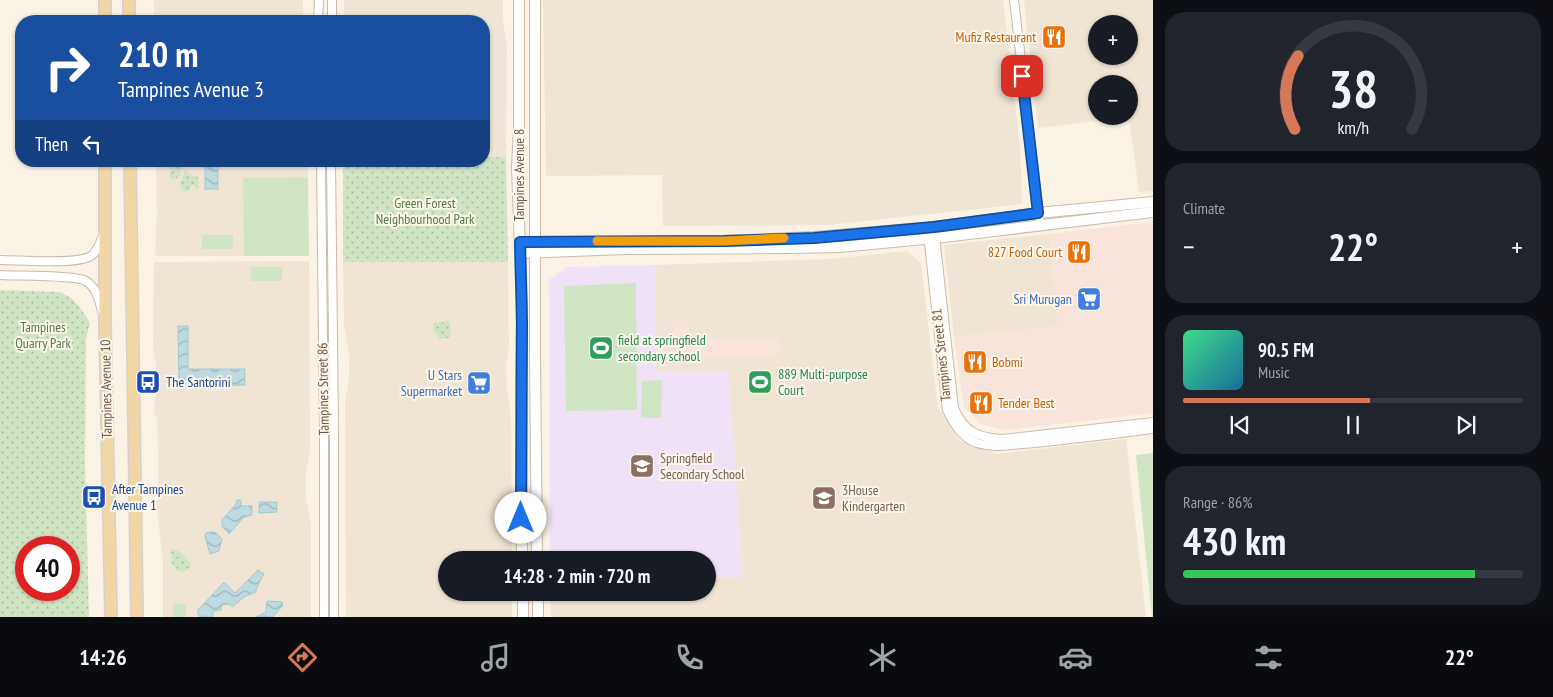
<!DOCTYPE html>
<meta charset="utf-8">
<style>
body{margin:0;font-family:"PT Sans Narrow",sans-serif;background:#20242c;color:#f1f3f6;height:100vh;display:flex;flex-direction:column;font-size:19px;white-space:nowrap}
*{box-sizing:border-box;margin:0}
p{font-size:16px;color:#9ea1a6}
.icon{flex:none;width:28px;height:28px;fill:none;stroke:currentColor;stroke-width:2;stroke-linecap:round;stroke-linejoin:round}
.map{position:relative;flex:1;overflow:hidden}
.drawer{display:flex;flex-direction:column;gap:12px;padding:12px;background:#0d0f14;width:400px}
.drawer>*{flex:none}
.banner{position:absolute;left:15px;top:15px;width:475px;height:152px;border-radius:20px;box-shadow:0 1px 4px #0004;background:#1a4fa0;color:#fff;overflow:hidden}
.tools{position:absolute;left:1088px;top:15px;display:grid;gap:10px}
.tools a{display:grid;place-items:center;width:50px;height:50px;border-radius:50%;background:#171b24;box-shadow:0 1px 4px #0004;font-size:25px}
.speed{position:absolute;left:15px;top:536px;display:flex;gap:10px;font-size:25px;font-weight:700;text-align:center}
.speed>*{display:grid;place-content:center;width:65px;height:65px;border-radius:50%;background:#171b24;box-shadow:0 1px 4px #0004;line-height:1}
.speed .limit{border:8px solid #d22;background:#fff;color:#111}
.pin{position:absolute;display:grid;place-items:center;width:42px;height:42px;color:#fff;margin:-21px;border-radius:10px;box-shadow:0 2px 8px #0006}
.me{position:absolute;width:55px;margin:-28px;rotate:0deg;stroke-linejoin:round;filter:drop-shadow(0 0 4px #0008)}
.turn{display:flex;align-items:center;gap:18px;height:105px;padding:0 20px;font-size:22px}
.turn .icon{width:65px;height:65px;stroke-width:2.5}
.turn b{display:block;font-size:35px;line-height:42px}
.then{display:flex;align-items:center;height:48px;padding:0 20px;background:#0003;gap:10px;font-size:19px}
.big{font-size:38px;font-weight:800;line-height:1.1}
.drawer .tile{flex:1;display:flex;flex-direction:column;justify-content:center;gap:8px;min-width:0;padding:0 18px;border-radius:20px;background:#20242c}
.drawer .dial{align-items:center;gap:0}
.dial svg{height:130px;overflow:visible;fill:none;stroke:#363941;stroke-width:7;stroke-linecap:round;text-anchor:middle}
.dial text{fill:#f1f3f6;stroke:none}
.song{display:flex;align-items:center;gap:15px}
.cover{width:60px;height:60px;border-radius:8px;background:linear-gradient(135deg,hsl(150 70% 55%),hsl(200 70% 35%))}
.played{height:5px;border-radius:2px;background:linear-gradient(90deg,#d67858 55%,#363941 55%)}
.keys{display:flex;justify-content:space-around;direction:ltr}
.heat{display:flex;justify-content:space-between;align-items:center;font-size:28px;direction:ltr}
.charge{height:8px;border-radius:4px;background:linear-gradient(90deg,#34c759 86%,#363941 0)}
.trip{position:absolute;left:438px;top:551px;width:278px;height:50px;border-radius:25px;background:#171b24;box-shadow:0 1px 4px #0004;font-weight:800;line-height:50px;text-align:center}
.tab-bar{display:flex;height:80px;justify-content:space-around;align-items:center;background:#090b0e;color:#9ea1a6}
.tab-bar .icon{width:35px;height:35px}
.tab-bar .on{color:#d67858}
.tab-bar b{font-size:22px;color:#f1f3f6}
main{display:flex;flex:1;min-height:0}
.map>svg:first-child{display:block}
.residential{fill:#f0e4d4;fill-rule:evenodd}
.commercial{fill:#f8e4da}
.education{fill:#efe2f6}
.green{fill:#d1e5c5}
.park{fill:url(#park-dots);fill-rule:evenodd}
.water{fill:url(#water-waves);stroke:#a3c8d1}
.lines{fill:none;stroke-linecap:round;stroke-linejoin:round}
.street-casing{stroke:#c9baad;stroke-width:10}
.secondary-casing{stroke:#ccbbab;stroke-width:12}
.primary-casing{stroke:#d7d1cd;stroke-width:14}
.street{stroke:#fff;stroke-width:8}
.secondary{stroke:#fff;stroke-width:10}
.primary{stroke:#f1d7a5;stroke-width:11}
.route-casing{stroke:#114b97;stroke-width:12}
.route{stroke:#1a73e8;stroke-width:9}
.slow{stroke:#f59e0b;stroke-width:9}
.labels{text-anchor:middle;stroke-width:4;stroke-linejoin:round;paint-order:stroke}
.food-label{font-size:14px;fill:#c56008;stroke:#fdf6eb;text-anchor:end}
.street-label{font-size:14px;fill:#6f5b4d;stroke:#fdf6eb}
.park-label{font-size:14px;fill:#567a4a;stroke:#fdf6eb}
.shop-label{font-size:14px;fill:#366cbe;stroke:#fdf6eb;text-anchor:end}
.leisure-label{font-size:14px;fill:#27864d;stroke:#fdf6eb;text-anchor:start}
.transit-label{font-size:14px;fill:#164399;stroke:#fdf6eb;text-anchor:start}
.education-label{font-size:14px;fill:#785e54;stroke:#fdf6eb;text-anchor:start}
</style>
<main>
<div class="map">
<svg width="1153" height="617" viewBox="0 0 1153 617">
<defs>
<pattern id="park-dots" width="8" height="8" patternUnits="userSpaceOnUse" patternTransform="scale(1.25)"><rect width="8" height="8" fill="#d1e5c5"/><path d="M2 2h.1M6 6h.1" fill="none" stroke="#aebda2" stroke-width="1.8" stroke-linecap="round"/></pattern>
<pattern id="water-waves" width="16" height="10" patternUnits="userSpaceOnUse" patternTransform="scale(1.25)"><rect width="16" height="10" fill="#bcdae0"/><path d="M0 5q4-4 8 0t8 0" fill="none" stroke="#9db4b8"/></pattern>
</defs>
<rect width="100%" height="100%" fill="#f9f2e5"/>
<g class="residential">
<rect x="154" y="0" width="149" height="21"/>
<polygon points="344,0 503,0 503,21 507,45 506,157 484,157 484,21 344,21"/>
<polygon points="543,0 1003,0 1020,146 1022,204 828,225 663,226 662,175 546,176"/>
<path d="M 1024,0 L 1153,0 L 1153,191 L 1139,192 L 1129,117 L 1038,128 ZM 1096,24 L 1129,24 L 1129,56 L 1096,56 ZM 1096,84 L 1129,84 L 1129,116 L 1096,116 Z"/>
<polygon points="156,161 308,161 308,177 244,178 244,256 155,256 157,214"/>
<polygon points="1049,234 1058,326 954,337 944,245"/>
<polygon points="907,251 921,263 938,408 959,440 996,454 1126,439 1146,617 551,617 550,593 706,592 706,578 743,577 728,371 657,372 655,265 830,259"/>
<polygon points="309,261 310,451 306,473 306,498 311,526 311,617 163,617 163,562 156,500 158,500 158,451 157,417 154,416 156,390 156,365 153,348 154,262"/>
<polygon points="343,262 508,262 509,348 506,366 507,389 511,419 512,560 446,560 446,592 512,593 512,617 346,617 345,402 349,380 349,355 344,325"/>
</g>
<g class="commercial">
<polygon points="1153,222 1153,413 1004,430 980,424 964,407 954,337 1058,326 1049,234"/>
<polygon points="673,321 689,321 689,334 687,335 688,340 744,339 744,341 751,341 751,339 779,339 779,356 690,357 689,363 686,363 686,357 673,357 673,341 676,341 676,336 673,336"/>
</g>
<polygon class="education" points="655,265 657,372 729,371 743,577 706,578 706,560 550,560 549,280 567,267"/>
<g class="green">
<polygon points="308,177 309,256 244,256 243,178"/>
<rect x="202" y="235" width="31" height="14"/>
<rect x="251" y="267" width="31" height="14"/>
<polygon points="636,283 637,410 566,411 564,286"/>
<polygon points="662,380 661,418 641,418 642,381"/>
<polygon points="1153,453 1153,617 1152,617 1136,455"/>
<rect x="173" y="604" width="13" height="13"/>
</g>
<g class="park">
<polygon points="484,157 506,157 508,262 343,262 343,161 484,161"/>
<polygon points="176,163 183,163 180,175 176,179 170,179 170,167"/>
<path d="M 186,169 C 189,176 191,175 198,177 L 198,187 L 196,188 L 194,185 L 192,186 L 190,190 L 186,192 L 181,188 L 180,184 L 184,174 L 184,171 Z"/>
<path d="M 0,290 L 60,292 L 71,298 L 79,306 L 90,323 L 86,338 L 85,462 L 89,617 L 0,617 ZM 26,548 L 69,548 L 69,590 L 26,590 Z"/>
<path d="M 447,320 L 449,320 C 450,325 450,329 451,335 L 448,338 L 440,339 L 434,331 L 433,325 L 435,322 L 439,323 L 445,322 Z"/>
<path d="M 171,548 C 179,550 189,558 191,566 L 186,571 L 177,571 L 172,564 Z"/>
</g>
<g class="water">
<rect x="205" y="161" width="13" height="28"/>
<polygon points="178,326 188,326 188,369 245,369 245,385 179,386"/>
<polygon points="237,500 241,500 241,506 252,506 252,515 244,517 229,534 222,526 222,520 236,504"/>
<polygon points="259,502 277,502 277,512 259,513"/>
<polygon points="213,532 216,533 222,539 219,551 210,554 205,536 206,533"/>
<polygon points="258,570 264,574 256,589 256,592 244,597 232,607 230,604 222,605 221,610 213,611 213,617 200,617 198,615 198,610 224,582 235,593"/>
<polygon points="267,601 282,602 283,605 273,617 256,617 266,612"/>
</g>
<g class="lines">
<defs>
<g id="street">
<polyline points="1014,0 1040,224"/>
<polyline points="318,21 319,0"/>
<polyline points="332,21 332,0"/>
<polyline points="321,161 324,432 324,617"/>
<polyline points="331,161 334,430 334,617"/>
<path d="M 934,227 L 954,408 C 964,431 977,438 1002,439 L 1153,422"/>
<path d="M 928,234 L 947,410 C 954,424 962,438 977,443 C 996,449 1016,444 1035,443 C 1074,439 1114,434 1153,429"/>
<path d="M 0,260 C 19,260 77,265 91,256 C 97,252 100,243 103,236"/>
<path d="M 0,275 C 15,276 77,275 86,281 C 97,288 99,300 102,311"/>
</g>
<g id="secondary">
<polyline points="519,0 519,127 517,167 522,304 521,375 522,560"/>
<polyline points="535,0 535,355 537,560"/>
<polyline points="520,242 724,241 814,237 934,227 1038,213 1153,202"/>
<polyline points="520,253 625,249 789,248 840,247 935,238 1153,212"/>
<polyline points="523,592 523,617"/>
<polyline points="538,592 538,617"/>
</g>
<g id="primary">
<polyline points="105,0 105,21"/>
<polyline points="129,21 129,0"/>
<polyline points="105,161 105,325 111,617"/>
<polyline points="130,161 137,617"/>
</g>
</defs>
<use href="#street" class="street-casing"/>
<use href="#secondary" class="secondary-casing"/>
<use href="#primary" class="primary-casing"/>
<use href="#street" class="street"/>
<use href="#secondary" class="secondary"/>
<use href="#primary" class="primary"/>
</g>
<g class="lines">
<defs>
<polyline id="route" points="521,518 522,323 520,242 724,241 814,238 934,227 1038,213 1022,76"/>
</defs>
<use href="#route" class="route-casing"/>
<use href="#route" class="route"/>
<polyline class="slow" points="597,241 724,241 784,238"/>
</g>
<defs>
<symbol id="restaurant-square" viewBox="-11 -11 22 22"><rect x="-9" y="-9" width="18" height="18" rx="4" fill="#e8710a" stroke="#fdf6eb"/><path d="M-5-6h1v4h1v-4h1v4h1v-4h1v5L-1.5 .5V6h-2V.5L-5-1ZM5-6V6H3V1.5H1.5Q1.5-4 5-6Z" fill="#fff"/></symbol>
<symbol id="supermarket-square" viewBox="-11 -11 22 22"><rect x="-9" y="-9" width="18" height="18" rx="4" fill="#3f7fe0" stroke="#fdf6eb"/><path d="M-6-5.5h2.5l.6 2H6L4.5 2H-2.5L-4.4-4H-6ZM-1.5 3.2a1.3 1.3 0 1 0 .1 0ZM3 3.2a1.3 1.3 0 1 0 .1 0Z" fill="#fff"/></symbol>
<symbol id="stadium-square" viewBox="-11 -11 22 22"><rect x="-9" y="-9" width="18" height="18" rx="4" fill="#2e9e5b" stroke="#fdf6eb"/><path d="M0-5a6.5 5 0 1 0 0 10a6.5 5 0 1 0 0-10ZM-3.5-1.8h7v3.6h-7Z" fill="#fff"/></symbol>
<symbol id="bus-square" viewBox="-11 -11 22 22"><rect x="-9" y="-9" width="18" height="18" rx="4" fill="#1a4fb4" stroke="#fdf6eb"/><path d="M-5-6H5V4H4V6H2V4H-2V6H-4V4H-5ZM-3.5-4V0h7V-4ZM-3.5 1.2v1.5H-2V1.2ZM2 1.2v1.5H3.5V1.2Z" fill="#fff"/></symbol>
<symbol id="school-square" viewBox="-11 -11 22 22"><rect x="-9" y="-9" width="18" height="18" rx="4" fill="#8d6e63" stroke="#fdf6eb"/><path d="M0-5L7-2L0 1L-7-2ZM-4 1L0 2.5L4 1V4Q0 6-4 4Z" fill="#fff"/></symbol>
</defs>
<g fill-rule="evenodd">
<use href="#restaurant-square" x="1040" y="23" width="28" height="28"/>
<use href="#restaurant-square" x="1065" y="238" width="28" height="28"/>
<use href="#supermarket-square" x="1075" y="285" width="28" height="28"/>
<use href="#stadium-square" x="587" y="334" width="28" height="28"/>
<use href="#restaurant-square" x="961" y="348" width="28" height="28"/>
<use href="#bus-square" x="134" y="368" width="28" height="28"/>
<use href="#stadium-square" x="746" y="368" width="28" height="28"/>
<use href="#supermarket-square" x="465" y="369" width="28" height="28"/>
<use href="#restaurant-square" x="967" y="389" width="28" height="28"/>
<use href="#school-square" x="628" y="452" width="28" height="28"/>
<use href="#bus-square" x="80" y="483" width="28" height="28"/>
<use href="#school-square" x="810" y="484" width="28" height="28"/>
</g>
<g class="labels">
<g class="food-label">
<text x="1036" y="42">Mufiz Restaurant</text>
<text x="1062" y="257">827 Food Court</text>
<text x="992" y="367" text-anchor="start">Bobmi</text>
<text x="998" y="408" text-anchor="start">Tender Best</text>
</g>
<g class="street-label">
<text transform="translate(519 175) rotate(-90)" y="5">Tampines Avenue 8</text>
<text transform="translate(941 355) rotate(-96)" y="5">Tampines Street 81</text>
<text transform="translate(106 389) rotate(-91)" y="5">Tampines Avenue 10</text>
<text transform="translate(323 389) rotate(-91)" y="5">Tampines Street 86</text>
</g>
<g class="park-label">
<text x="425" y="208">Green Forest<tspan x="425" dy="16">Neighbourhood Park</tspan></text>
<text x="43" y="332">Tampines<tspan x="43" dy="16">Quarry Park</tspan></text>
</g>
<g class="shop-label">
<text x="1072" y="304">Sri Murugan</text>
<text x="462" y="380">U Stars<tspan x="462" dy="16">Supermarket</tspan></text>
</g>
<g class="leisure-label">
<text x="618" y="345">field at springfield<tspan x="618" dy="16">secondary school</tspan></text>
<text x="778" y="379">889 Multi-purpose<tspan x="778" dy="16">Court</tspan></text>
</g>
<g class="transit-label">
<text x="166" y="387">The Santorini</text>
<text x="112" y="494">After Tampines<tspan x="112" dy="16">Avenue 1</tspan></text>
</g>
<g class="education-label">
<text x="660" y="463">Springfield<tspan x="660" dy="16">Secondary School</tspan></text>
<text x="842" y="495">3House<tspan x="842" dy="16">Kindergarten</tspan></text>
</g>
</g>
</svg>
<div class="tools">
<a>+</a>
<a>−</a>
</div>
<div class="speed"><div class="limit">40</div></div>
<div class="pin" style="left:1022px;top:76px;background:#d93025"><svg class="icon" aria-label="arrive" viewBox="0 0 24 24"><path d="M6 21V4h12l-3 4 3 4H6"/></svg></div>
<svg class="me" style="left:521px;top:518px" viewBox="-20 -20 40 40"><circle r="19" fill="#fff"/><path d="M0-13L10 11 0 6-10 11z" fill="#1a73e8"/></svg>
<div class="trip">14:28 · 2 min · 720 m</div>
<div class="banner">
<div class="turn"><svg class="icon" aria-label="right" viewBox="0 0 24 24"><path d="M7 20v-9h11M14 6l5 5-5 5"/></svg><div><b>210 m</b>Tampines Avenue 3</div></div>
<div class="then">Then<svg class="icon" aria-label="left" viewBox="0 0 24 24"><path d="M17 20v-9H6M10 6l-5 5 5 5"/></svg></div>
</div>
</div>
<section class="drawer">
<div class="tile dial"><svg viewBox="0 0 100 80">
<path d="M14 69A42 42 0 1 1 86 69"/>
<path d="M14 69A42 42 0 0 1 16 24" stroke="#d67858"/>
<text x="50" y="56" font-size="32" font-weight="700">38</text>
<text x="50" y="72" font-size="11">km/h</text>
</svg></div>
<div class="tile"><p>Climate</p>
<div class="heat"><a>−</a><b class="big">22°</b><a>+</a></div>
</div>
<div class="tile">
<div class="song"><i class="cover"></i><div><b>90.5 FM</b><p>Music</p></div></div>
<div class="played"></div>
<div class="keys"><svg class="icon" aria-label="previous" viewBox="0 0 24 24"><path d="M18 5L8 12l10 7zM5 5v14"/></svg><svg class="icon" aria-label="pause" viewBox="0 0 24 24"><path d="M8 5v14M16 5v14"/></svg><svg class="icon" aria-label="next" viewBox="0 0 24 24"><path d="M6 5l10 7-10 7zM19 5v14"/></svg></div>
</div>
<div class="tile"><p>Range · 86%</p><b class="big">430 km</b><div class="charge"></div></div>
</section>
</main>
<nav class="tab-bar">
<b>14:26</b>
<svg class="icon on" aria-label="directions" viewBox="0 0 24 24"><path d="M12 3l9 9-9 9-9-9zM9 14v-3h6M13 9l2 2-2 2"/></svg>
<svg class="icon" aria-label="music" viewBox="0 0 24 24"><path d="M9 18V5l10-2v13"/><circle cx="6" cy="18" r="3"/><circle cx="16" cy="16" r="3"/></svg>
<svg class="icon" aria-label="phone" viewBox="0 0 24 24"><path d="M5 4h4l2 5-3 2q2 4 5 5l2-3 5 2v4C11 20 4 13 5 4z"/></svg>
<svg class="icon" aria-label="climate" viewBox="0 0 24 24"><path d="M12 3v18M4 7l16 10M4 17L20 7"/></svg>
<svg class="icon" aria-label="car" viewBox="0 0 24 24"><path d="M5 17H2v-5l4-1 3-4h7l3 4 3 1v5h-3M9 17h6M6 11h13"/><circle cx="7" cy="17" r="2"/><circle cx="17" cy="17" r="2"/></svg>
<svg class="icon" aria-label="filters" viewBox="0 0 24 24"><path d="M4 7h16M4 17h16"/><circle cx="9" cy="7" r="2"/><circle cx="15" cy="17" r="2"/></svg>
<b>22°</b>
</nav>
